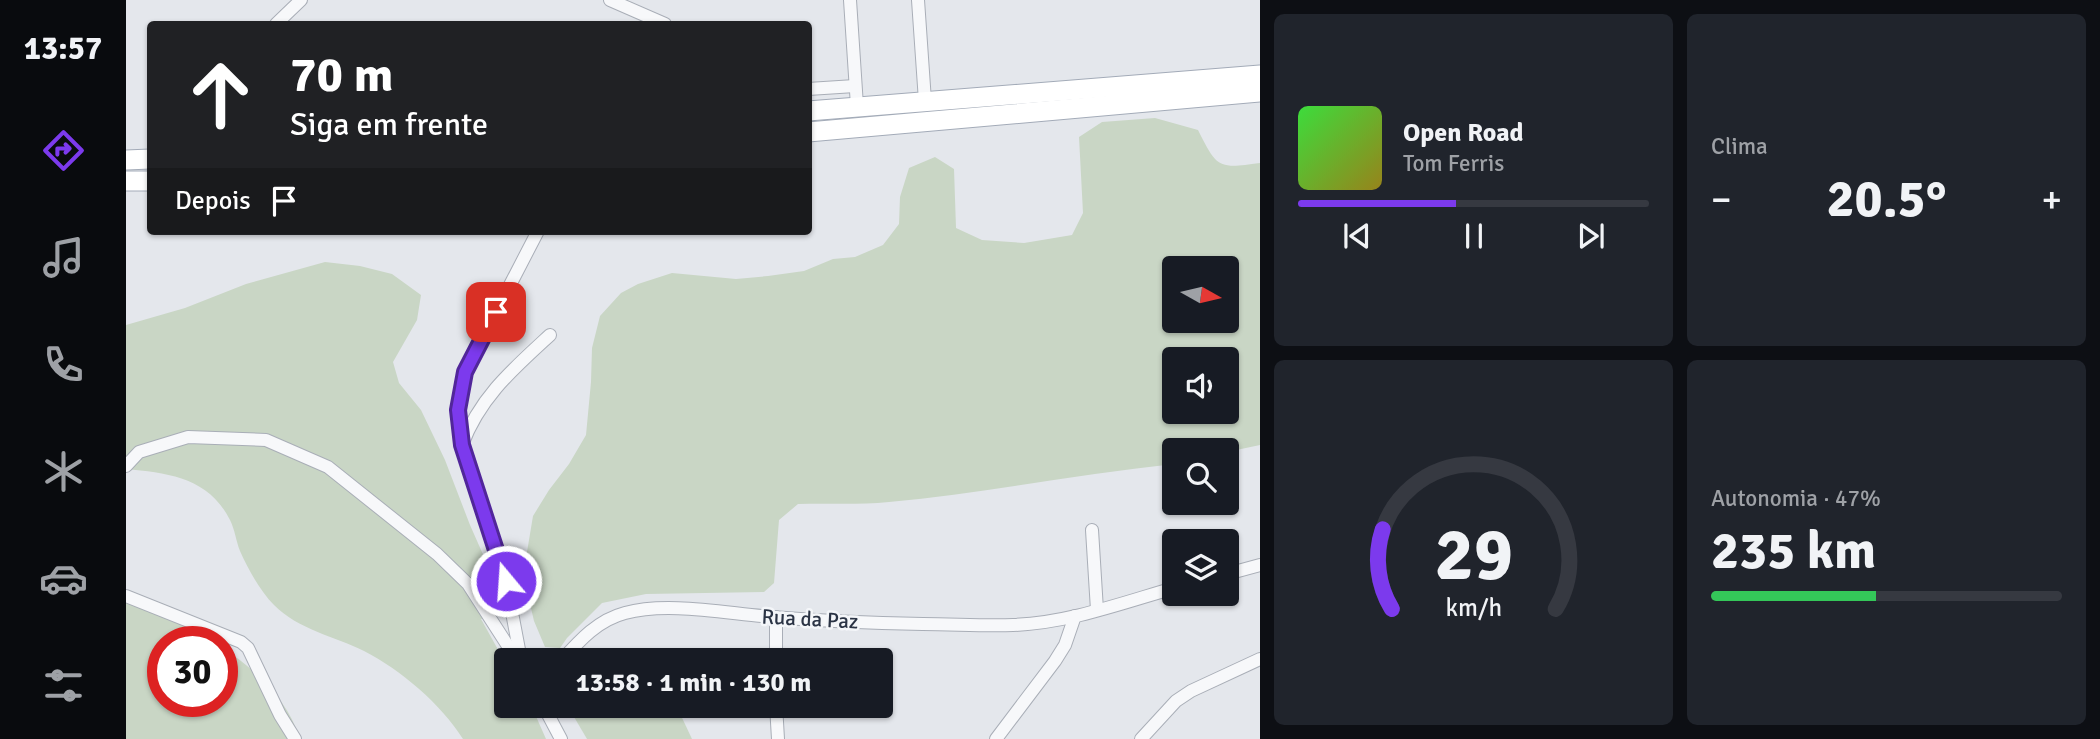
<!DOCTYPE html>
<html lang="pt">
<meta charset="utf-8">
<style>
body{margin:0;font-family:Signika,sans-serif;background:#20242c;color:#f1f3f6;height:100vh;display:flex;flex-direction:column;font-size:26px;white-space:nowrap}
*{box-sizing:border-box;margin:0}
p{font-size:23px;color:#9ea1a6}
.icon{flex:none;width:38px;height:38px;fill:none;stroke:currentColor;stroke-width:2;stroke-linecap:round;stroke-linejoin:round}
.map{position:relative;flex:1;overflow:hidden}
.details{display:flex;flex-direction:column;gap:14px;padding:14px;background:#0d0f14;width:840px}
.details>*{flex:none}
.banner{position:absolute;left:21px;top:21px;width:665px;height:214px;border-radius:7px;box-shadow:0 2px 5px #0004;background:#202124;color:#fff;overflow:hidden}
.needle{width:46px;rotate:98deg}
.tools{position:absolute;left:1036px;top:256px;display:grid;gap:14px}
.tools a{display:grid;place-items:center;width:77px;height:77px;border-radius:7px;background:#171b24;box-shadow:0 2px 5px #0004;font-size:35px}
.speed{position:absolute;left:21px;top:626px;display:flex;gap:14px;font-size:35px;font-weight:700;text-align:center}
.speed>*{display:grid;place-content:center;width:91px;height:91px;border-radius:50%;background:#171b24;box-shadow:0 2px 5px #0004;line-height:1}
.speed .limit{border:10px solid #d22;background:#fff;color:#111}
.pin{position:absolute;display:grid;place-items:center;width:60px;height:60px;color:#fff;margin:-30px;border-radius:14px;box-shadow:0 4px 10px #0006}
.me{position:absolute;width:77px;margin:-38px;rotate:342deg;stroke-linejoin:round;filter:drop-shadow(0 0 5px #0008)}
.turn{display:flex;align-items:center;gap:24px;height:147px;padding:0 28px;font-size:32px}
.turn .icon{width:91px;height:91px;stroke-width:2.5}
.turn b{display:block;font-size:49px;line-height:60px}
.then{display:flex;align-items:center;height:66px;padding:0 28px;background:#0003;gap:14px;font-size:26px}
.big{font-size:52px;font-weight:700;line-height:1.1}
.details .card{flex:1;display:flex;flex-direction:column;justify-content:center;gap:10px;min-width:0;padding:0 24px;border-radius:10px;background:#20242c}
.details .dial{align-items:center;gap:0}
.dial svg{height:182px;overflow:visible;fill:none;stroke:#363941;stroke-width:7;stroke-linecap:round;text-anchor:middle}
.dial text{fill:#f1f3f6;stroke:none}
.song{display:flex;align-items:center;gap:21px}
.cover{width:84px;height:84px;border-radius:10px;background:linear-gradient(135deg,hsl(120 70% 55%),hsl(50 70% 35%))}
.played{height:7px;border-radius:4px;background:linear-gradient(90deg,#7c3aed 45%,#363941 45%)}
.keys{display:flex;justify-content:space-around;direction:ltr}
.heat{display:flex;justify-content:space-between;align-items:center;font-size:38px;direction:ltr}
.charge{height:10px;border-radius:5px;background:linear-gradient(90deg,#34c759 47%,#363941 0)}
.details .tiles{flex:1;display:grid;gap:14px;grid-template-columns:repeat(2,1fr)}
.trip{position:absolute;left:368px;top:648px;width:399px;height:70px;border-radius:7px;background:#171b24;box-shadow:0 2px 5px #0004;font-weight:700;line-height:70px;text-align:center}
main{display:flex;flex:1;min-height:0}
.dock{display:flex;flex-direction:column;width:126px;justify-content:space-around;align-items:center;background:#090b0e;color:#9ea1a6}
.dock .icon{width:49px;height:49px}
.dock .on{color:#7c3aed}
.dock b{font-size:32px;color:#f1f3f6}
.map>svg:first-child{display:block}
.green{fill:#c9d6c5;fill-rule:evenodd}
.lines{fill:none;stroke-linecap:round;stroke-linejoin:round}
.street-casing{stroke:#a9aeb7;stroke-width:14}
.primary-casing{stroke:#a3abb8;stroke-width:21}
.street{stroke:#f7f8fa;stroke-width:12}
.primary{stroke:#fff;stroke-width:19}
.route-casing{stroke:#51269a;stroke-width:18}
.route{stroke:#7c3aed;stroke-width:12}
.labels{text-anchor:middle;stroke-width:5;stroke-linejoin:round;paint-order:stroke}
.street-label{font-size:21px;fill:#2b3445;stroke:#f4f6f9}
</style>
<main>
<nav class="dock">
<b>13:57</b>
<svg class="icon on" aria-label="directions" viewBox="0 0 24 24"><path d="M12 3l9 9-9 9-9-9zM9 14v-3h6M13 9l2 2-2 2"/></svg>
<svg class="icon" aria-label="music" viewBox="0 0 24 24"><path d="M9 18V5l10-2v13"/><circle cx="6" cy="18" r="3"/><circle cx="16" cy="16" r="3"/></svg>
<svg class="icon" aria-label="phone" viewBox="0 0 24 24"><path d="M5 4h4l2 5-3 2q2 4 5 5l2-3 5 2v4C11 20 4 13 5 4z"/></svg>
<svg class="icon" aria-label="climate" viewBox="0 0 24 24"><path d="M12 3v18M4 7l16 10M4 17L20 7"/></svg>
<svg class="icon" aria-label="car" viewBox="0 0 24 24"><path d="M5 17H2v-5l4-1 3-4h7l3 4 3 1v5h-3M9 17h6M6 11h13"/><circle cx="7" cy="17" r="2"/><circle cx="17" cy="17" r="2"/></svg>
<svg class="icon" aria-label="filters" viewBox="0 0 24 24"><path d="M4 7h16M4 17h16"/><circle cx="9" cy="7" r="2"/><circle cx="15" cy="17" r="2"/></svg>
</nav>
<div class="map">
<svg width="1134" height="739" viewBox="0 0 1134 739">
<rect width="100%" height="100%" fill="#e4e7ec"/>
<g class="green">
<path d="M 1029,118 L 1072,130 C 1091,168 1092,169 1134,163 L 1134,445 L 1101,452 L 1101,450 L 1048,450 L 1048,464 C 953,474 859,493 763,502 C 733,505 702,503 672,504 L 653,520 L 648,583 L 638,592 L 520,594 L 476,603 L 441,638 L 434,648 L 419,647 L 408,621 L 399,583 L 401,552 L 407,516 L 423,490 L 443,464 L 460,435 L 465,382 L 466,348 L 474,316 L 495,293 L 512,284 L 546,273 L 610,279 L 642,276 L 678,271 L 707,259 L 729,257 L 757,245 L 773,224 L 774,197 L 783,168 L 809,157 L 828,169 L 830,228 L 856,240 L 898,243 L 946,235 L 957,213 L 953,137 L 976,122 ZM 1048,268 L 1101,268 L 1101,320 L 1048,320 ZM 1048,359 L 1101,359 L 1101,411 L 1048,411 Z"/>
<path d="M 199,262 L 234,266 L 266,274 L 295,295 L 291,320 L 267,362 L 273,383 L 295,410 L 319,460 L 344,525 L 370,584 L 376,614 L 355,619 L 380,664 L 380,705 L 405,705 L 420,739 L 337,739 C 315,704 275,670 238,651 C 208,636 173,630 148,605 C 134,591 122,569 114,551 C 110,541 109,530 104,520 C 83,478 43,473 0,469 L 0,325 L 59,308 L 120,284 Z"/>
<path d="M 0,602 L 46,620 L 86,642 L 37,642 L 37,702 L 96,702 L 96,648 C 130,669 162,700 174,739 L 0,739 Z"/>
<polygon points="441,705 550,705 566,739 461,739"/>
</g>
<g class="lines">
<defs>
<g id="street">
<polyline points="484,0 539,24"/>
<polyline points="724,0 731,106"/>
<polyline points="792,0 799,101"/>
<polyline points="150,24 175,0"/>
<polyline points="682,89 729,86"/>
<polyline points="335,443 332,410 339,372 412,231"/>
<polyline points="0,466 13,452 62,437 140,440 202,467 311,554 342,584 391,660"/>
<polyline points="966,530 971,610"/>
<polyline points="1101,574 1134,565"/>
<polyline points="0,596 115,642 122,648 154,715 169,739"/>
<path d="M 395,660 L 380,581 L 336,445 C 354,397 387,369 424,335"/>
<path d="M 436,660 C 454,640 472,620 499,613 C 542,601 603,614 647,617 C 697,621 747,623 797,624 C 827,624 857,626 887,625 C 942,623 996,603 1048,588"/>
<polyline points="650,660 650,617"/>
<polyline points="417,705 435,739"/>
<polyline points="650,705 652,739"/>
<polyline points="870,739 929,661 939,645 949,616"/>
<polyline points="1015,739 1050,701 1065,691 1134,659"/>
</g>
<g id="primary">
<polyline points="682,111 1134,75"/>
<polyline points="682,132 1134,92"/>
<polyline points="0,160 24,159"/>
<polyline points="0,181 24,181"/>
</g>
</defs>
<use href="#street" class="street-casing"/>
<use href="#primary" class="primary-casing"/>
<use href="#street" class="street"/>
<use href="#primary" class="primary"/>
</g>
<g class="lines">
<defs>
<polyline id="route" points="370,312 339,372 332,410 336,445 380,581"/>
</defs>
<use href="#route" class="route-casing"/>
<use href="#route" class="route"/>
</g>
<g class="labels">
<g class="street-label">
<text transform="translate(684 619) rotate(3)" y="7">Rua da Paz</text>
</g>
</g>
</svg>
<div class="tools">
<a><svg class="needle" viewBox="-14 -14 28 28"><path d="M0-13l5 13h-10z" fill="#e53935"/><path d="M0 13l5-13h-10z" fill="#9ea1a6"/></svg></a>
<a><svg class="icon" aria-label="sound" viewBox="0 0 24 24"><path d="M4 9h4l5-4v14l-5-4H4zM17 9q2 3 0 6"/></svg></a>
<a><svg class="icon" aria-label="search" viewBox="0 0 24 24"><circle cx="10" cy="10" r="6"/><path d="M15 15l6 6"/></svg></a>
<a><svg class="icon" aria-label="layers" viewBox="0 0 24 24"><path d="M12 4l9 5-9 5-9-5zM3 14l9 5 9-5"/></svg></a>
</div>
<div class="speed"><div class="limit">30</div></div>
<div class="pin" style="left:370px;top:312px;background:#d93025"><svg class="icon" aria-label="arrive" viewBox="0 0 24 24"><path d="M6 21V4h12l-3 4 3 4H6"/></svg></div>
<svg class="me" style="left:380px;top:581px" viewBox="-20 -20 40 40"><circle r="17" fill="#7c3aed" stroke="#fff" stroke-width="3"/><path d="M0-11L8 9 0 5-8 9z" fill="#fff"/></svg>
<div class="trip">13:58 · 1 min · 130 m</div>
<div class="banner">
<div class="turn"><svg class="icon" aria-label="ahead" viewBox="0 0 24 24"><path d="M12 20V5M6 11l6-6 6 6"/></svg><div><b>70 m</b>Siga em frente</div></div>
<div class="then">Depois<svg class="icon" aria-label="arrive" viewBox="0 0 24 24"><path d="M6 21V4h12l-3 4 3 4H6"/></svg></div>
</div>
</div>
<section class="details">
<div class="tiles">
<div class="card">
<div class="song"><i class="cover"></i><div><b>Open Road</b><p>Tom Ferris</p></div></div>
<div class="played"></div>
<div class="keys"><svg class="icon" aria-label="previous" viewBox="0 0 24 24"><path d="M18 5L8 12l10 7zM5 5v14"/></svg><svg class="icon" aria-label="pause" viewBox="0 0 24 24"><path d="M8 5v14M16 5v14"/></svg><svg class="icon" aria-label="next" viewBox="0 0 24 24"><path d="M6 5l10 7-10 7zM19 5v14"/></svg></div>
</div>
<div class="card"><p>Clima</p>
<div class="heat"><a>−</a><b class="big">20.5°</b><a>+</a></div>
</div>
<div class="card dial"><svg viewBox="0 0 100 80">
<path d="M14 69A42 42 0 1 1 86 69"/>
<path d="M14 69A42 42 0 0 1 10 34" stroke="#7c3aed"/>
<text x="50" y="56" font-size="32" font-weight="700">29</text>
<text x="50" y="72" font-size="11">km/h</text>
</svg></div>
<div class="card"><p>Autonomia · 47%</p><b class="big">235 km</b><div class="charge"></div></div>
</div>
</section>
</main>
